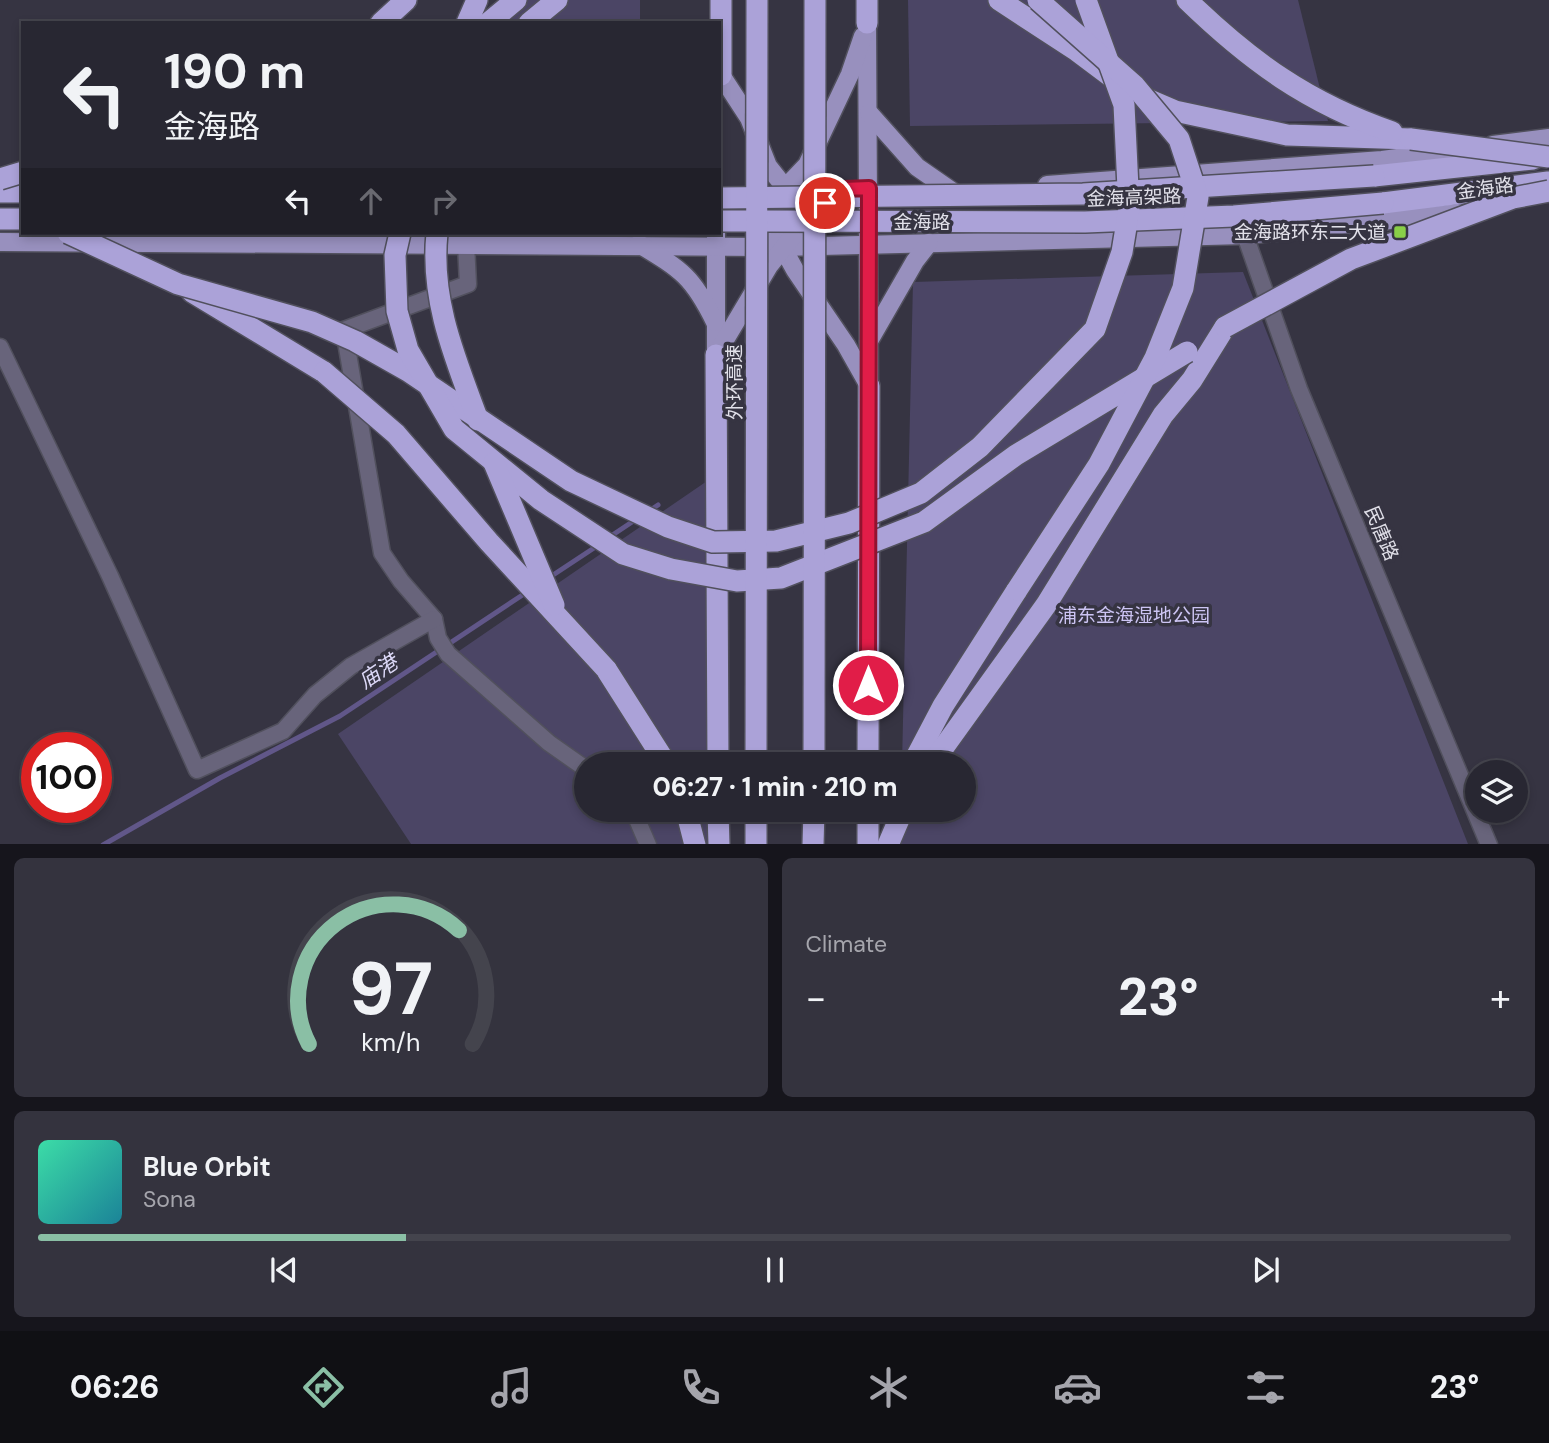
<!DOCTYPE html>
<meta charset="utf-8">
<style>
body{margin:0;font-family:"DM Sans","Noto Sans SC",sans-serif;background:#34333e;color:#f1f3f6;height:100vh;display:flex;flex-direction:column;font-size:26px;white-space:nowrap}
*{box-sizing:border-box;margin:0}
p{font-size:23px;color:#a5a5ac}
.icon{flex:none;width:38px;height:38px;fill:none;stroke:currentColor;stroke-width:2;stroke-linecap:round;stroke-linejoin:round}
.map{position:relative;height:844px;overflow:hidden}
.panel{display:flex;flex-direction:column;gap:14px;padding:14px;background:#16151c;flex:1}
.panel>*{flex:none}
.hud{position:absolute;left:21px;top:21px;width:700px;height:214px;border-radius:0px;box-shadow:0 4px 10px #0003,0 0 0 2px #44444d;background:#282732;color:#f1f3f6;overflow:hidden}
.controls{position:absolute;left:1465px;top:760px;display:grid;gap:14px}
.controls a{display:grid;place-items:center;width:63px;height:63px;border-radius:50%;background:#282732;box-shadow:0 4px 10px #0003,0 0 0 2px #44444d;font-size:35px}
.speed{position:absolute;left:21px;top:732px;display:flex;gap:14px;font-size:35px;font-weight:700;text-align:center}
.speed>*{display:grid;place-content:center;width:91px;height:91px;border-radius:50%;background:#282732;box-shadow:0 4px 10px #0003,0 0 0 2px #44444d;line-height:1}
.speed .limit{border:10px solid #d22;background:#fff;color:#111}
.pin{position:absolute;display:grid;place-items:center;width:60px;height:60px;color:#fff;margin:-30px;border:4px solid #fff;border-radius:50%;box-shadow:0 2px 7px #0007}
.me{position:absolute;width:77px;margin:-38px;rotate:0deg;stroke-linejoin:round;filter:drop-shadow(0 0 5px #0008)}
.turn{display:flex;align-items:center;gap:24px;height:147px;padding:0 28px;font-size:32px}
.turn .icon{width:91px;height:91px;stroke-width:2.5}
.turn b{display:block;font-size:49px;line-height:60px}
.lanes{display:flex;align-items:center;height:66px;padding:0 28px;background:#0003;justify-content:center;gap:35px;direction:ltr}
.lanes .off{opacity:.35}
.big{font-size:52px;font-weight:800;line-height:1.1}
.panel .widget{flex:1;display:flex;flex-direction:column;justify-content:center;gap:10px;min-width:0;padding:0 24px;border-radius:10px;background:#34333e}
.panel .dial{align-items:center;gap:0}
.dial svg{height:182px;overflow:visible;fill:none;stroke:#44444d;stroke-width:7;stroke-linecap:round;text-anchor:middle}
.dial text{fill:#f1f3f6;stroke:none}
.song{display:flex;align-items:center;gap:21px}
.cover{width:84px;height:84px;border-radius:10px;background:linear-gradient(135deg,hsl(160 70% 55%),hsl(190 70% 35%))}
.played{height:7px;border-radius:4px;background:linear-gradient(90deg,#8abfa5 25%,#44444d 25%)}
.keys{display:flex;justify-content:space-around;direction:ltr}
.heat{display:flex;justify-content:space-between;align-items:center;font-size:38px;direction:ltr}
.panel .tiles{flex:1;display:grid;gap:14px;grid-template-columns:1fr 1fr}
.widget:last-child{grid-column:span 2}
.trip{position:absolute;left:574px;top:752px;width:402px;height:70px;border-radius:35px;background:#282732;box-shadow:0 4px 10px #0003,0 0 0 2px #44444d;font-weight:800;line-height:70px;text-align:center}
.tabs{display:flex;height:112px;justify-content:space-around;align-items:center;background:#101014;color:#a5a5ac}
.tabs .icon{width:49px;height:49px}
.tabs .selected{color:#8abfa5}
.tabs b{font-size:32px;color:#f1f3f6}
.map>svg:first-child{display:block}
.green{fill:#4b4565}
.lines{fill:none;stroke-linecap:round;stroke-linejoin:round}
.stream{stroke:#615789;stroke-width:5}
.street-casing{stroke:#51505d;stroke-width:19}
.primary-casing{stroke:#51505d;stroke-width:21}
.highway-casing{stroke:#51505d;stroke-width:24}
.street{stroke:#68647b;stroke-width:16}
.primary{stroke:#9890be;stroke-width:18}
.highway{stroke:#aba2d8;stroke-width:21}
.highway-bridge-casing{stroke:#51505d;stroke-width:24;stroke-linecap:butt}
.highway-bridge{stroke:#aba2d8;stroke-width:21}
.route-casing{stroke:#92132f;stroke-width:18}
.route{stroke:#e11d48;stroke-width:12}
.poi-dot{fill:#89ce48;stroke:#363442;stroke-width:2.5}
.labels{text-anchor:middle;stroke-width:7;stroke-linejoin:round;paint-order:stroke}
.street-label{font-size:19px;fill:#e1e0e9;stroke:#363442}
.poi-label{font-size:19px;fill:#e1e0e9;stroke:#363442;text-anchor:end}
.park-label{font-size:19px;fill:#ccc4f3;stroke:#363442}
.water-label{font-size:21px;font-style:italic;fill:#dcd8f7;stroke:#363442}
</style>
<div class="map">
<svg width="1549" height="845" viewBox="0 0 1549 845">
<rect width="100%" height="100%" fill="#363442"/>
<g class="green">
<polygon points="500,0 640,0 640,23 514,23"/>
<polygon points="908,0 1298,0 1328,121 910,126"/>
<polygon points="1243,272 1468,844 901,845 901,810 964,810 964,765 902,765 913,282"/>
<polygon points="710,479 709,765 586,765 586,810 709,810 709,844 411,844 338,734"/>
</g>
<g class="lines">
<g class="stream">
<polyline points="649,511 658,505"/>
<polyline points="608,538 638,518"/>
<polyline points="547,579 600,544"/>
<polyline points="103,845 220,778 340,716 527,592"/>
</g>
<defs>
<g id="street">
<polyline points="1245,235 1299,389 1489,845"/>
<polyline points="466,244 468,284 344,330 382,553 401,581 434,619 438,638 448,654 549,743 586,769"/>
<polyline points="0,347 110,576 197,770 283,731 315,695 351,666 434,619"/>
<polyline points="633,810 648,845"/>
</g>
<g id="primary">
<polyline points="867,23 869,386"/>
<polyline points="721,75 749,118 768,166 791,195"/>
<polyline points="869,113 917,167 953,192"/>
<polyline points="1493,145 1549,138"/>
<polyline points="1047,185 1382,160 1459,150"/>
<polyline points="764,214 795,270 846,345 868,384"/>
<polyline points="756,226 768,217 786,187 807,165 850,74 863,36"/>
<polyline points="716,233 716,355"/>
<polyline points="0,242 782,247 1245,235 1458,213"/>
<path d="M 639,244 C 682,270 693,277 715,322"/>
<polyline points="869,341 915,261 929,243"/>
<polyline points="716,355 769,266 809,216"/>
</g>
<g id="highway">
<polyline points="999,0 1077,51 1133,93 1175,111 1287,135 1411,139"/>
<path d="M 1187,0 C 1251,62 1308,103 1392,132"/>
<polyline points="381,23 406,0"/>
<polyline points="467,23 477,0"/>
<polyline points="488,23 516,0"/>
<polyline points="529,23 557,0"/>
<polyline points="867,23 867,0"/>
<polyline points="721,75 721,0"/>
<polyline points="1374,176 1533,159"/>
<polyline points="0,192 23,192"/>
<polyline points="1383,203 1548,182"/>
<polyline points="0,219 23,219"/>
<polyline points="192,292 324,372"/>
<polyline points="716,355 718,765"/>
<polyline points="606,669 667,765"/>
<polyline points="868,765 869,386"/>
<polyline points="912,765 943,706 1017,590"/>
<polyline points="931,765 1046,605 1163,415 1192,380 1225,327"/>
<polyline points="686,810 695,845"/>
<polyline points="718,810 719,845"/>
<polyline points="868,810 868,845"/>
<polyline points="756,845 756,810"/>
<polyline points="813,845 814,810"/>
<polyline points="888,845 903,810"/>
</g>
</defs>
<use href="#street" class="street-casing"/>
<use href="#primary" class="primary-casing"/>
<use href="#highway" class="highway-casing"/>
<use href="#street" class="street"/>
<use href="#primary" class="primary"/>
<use href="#highway" class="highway"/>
<defs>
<g id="highway-bridge">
<polyline points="1411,139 1549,157"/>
<polyline points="0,179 23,172"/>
<polyline points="719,198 1083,194 1374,176"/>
<polyline points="719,221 1085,222 1234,216 1383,203"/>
<polyline points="68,233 178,284 312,322 355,341 408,371 571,481 668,527 713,542 776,541 849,523 921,493 980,447 1095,329 1122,252 1129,209 1124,105 1086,0"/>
<polyline points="400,233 395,255 397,311 408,350 454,429 541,500 623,554 671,569 737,581 781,578 924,522 1016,455 1187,352"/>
<path d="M 437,233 C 430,300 455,358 478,420"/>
<polyline points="1225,327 1351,259 1513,198 1549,191"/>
<polyline points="324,372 396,434 489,542 606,669"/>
<polyline points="494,463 554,605"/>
<polyline points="1017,590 1099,464 1155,358 1183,288 1198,197 1179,139 1134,85 1038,0"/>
<polyline points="756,765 757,0"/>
<polyline points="814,765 815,0"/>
</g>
</defs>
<use href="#highway-bridge" class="highway-bridge-casing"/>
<use href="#highway-bridge" class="highway-bridge"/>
</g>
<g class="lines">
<defs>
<polyline id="route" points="825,203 844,189 869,188 868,685"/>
</defs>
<use href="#route" class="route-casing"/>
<use href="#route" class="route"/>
</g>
<rect class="poi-dot" x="1393" y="225" width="14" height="14" rx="3.5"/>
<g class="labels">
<g class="street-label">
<text transform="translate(1485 188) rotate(-8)" y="7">金海路</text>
<text transform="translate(1134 197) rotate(-2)" y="7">金海高架路</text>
<text x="922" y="229">金海路</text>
<text transform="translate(734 382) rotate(-90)" y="7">外环高速</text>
<text transform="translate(1382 533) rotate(67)" y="7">民唐路</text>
</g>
<g class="poi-label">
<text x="1386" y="239">金海路环东二大道</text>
</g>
<g class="park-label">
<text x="1134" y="622">浦东金海湿地公园</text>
</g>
<g class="water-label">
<text transform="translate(378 672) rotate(-34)" y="7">庙港</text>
</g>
</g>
</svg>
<div class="controls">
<a><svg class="icon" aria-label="layers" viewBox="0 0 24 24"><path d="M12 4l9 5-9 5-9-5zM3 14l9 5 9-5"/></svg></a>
</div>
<div class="speed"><div class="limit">100</div></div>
<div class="pin" style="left:825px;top:203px;background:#d93025"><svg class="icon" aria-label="arrive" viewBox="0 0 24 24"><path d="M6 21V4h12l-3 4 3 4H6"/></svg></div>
<svg class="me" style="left:868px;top:685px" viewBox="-20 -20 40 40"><circle r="17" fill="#e11d48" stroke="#fff" stroke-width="3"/><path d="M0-11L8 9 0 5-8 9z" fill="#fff"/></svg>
<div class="trip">06:27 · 1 min · 210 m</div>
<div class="hud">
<div class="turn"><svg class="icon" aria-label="left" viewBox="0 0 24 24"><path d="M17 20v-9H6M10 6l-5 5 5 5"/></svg><div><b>190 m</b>金海路</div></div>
<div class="lanes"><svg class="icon" aria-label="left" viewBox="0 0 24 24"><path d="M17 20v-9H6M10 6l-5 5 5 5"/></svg><svg class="icon off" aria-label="ahead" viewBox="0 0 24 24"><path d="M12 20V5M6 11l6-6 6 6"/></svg><svg class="icon off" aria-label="right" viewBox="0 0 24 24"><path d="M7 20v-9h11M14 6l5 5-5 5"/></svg></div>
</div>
</div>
<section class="panel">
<div class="tiles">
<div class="widget dial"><svg viewBox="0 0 100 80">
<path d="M14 69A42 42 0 1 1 86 69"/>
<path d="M14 69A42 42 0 0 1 80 19" stroke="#8abfa5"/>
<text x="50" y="56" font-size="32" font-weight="700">97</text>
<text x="50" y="72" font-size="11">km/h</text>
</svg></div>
<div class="widget"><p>Climate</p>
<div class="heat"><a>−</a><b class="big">23°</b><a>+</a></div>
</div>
<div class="widget">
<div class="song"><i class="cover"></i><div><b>Blue Orbit</b><p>Sona</p></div></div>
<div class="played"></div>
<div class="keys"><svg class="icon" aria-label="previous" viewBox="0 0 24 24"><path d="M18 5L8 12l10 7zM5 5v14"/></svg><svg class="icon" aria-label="pause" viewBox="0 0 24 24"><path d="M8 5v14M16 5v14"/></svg><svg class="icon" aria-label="next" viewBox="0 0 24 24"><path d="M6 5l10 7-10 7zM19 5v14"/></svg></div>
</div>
</div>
</section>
<nav class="tabs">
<b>06:26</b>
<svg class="icon selected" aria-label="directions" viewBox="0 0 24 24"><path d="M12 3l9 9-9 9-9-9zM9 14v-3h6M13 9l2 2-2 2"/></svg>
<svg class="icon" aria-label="music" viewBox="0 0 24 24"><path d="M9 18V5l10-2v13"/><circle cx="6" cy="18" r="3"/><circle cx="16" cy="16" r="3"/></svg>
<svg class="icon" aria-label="phone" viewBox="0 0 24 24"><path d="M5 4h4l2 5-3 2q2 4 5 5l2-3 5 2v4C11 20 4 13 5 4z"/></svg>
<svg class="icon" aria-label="climate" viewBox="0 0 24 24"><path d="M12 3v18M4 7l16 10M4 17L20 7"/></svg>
<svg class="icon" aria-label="car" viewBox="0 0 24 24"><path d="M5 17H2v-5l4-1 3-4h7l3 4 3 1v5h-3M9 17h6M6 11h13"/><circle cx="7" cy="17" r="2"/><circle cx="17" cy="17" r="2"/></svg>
<svg class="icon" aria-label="filters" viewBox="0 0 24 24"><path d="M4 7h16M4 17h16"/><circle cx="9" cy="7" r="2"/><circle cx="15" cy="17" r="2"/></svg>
<b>23°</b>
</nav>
